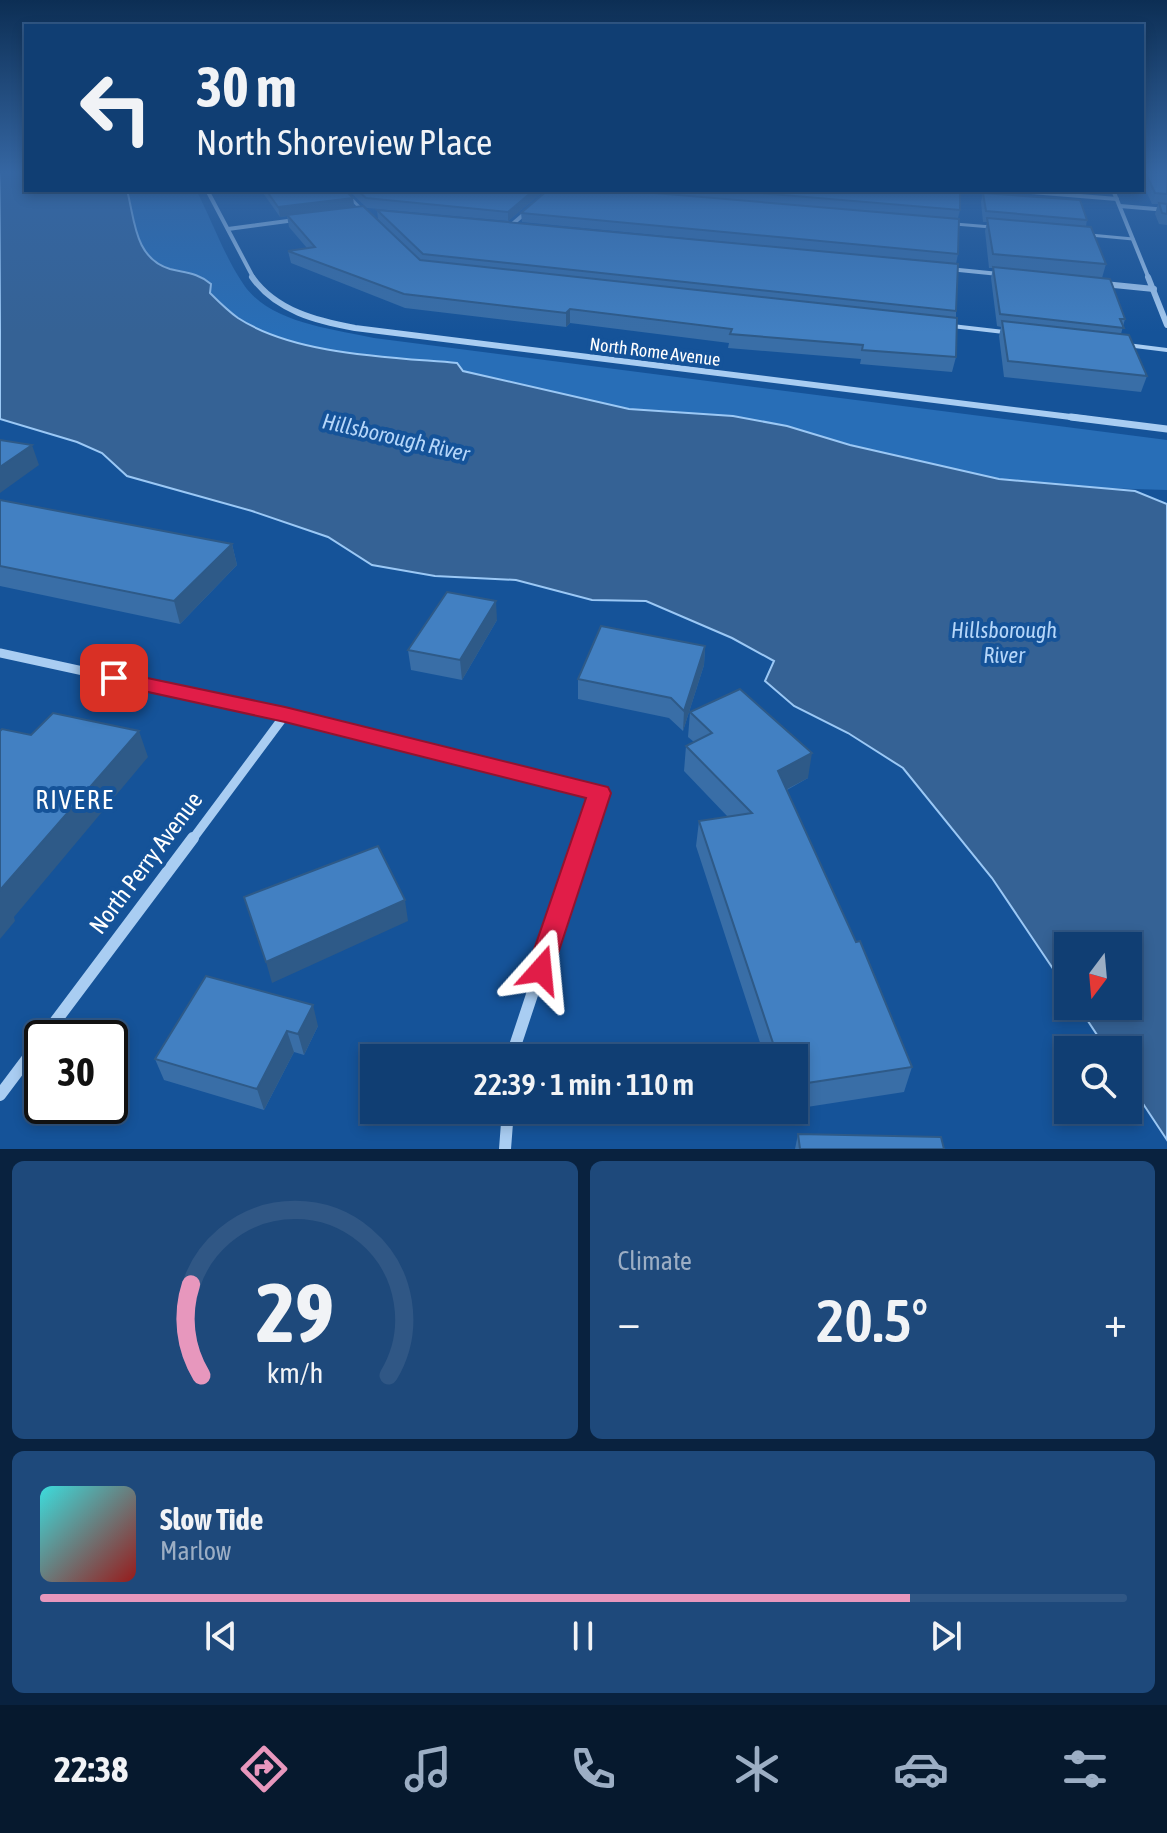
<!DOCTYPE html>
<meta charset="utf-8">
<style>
body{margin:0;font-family:"Asap Condensed",sans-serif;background:#1e497b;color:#f1f3f6;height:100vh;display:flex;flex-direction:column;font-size:30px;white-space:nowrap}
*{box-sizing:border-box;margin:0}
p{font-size:26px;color:#9caec4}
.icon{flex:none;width:44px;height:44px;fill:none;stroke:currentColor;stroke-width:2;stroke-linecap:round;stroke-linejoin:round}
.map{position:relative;height:1149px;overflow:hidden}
.panel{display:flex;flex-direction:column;gap:12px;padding:12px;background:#09223f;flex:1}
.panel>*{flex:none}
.hud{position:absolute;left:24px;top:24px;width:1120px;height:168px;border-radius:0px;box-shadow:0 4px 12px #0003,0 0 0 2px #305785;background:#103e73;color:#f1f3f6;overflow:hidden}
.needle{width:52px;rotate:196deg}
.buttons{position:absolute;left:1054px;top:932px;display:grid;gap:16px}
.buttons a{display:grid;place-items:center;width:88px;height:88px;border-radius:0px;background:#103e73;box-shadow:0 4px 12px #0003,0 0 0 2px #305785;font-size:40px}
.speed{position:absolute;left:24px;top:1020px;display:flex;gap:16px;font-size:40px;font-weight:700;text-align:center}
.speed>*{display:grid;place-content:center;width:104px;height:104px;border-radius:50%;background:#103e73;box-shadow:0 4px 12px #0003,0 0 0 2px #305785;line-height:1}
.speed .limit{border:4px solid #111;border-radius:12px;background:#fff;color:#111}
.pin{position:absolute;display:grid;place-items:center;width:68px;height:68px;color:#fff;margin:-34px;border-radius:16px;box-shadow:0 4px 12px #0006}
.me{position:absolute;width:88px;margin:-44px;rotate:18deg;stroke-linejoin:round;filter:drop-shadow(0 0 6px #0008)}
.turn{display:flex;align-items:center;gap:28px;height:168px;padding:0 40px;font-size:36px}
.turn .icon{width:104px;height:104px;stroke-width:2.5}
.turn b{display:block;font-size:56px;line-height:68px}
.big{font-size:60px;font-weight:600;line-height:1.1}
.panel .card{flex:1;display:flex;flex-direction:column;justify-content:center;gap:12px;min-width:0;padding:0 28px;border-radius:12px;background:#1e497b}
.panel .dial{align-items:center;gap:0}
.dial svg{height:208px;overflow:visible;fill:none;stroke:#305785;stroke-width:7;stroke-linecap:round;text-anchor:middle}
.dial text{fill:#f1f3f6;stroke:none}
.song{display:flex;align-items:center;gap:24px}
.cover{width:96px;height:96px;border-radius:12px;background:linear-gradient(135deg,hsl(180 70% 55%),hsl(0 70% 35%))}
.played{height:8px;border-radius:4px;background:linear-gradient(90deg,#e797bd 80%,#305785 80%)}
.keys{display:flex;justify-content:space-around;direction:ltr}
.heat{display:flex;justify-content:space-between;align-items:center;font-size:44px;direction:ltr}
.panel .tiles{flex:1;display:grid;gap:12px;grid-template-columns:1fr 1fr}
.card:last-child{grid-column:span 2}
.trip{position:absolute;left:360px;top:1044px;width:448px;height:80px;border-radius:0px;background:#103e73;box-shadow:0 4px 12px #0003,0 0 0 2px #305785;font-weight:600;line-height:80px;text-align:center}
.dock{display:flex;height:128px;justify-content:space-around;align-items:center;background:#06192e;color:#9caec4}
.dock .icon{width:56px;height:56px}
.dock .active{color:#e797bd}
.dock b{font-size:36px;color:#f1f3f6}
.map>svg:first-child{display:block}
.green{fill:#286eb7}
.water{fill:#356295;stroke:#9bc8f5;stroke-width:2}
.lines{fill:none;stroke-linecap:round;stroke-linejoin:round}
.service-far1{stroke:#a9cdf2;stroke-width:3}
.service{stroke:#a9cdf2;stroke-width:4}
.minor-far4{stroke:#a9cdf2;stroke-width:4}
.minor-far3{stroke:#a9cdf2;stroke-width:6}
.minor-far2{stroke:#a9cdf2;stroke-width:7}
.minor-far1{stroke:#a9cdf2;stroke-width:9}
.minor{stroke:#a9cdf2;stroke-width:12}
.wall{fill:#396ea7}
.shaded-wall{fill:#2e5a88}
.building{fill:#4280c2;stroke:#2e5a88;stroke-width:2}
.route{fill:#e11d48;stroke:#92132f;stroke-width:2}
.labels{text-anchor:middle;stroke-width:8;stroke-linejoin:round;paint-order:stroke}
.far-street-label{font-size:18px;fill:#fff;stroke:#155399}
.water-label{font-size:22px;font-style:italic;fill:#b5d6f9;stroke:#155399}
.near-street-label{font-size:24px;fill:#fff;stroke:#155399}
.near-neighbourhood-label{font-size:26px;letter-spacing:2px;fill:#fff;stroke:#155399}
</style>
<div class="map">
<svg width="1167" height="1149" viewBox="0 0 1167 1149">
<rect width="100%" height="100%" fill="#155399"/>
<path class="green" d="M 127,190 L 196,190 C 212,220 224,256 244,285 C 270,323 332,329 374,338 L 1167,440 L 1167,490 L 1067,487 L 999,479 L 850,445 L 787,426 L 733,416 L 629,409 L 462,371 L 457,363 C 391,357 294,355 238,318 C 220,306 209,289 194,275 C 187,269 175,271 166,267 C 133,254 135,219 127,190 Z"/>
<path class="water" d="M 0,171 L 26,171 L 26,190 L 127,190 C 135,220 134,258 170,269 C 186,273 198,273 211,284 L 210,293 C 219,302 228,311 238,318 C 295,355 390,357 457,363 L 463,371 L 629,409 L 733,416 L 787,426 L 850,445 L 999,479 L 1135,491 L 1167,504 L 1167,1140 L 1128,1081 L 1128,1050 L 1107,1050 L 1078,1006 L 1128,1006 L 1128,946 L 1068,946 L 1068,991 L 992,878 L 903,768 L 848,733 L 794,706 L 765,681 L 774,661 L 732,638 L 646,601 L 592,600 L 516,580 L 435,576 L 372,565 L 328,537 L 252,511 L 127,476 L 102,453 L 77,442 L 0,419 Z"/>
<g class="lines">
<g class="service-far1">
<polyline points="343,190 363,211"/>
<polyline points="955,224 991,227"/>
<polyline points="1090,235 1133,239"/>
</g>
<g class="service">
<polyline points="952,326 1004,332"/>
<polyline points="1127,345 1167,350"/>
</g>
<g class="minor-far4">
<polyline points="207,190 254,279"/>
<polyline points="1006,190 1117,199"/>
<polyline points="1113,190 1149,279"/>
<polyline points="1120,206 1167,210"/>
<polyline points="509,227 530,209"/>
<polyline points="228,229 295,220"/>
<polyline points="949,269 999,274"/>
</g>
<g class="minor-far3">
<path d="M 252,277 C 276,311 317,321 355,328 L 1087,419"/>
<polyline points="1148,277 1167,325"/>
<polyline points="1104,284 1154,289"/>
</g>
<polyline class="minor-far2" points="1071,417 1167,429"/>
<g class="minor-far1">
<polyline points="0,653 285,715 599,793 584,840"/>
<polyline points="192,840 285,715"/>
</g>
<g class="minor">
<polyline points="43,1038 193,838"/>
<polyline points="511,1058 584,838"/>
<polyline points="0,1095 42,1039"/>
<polyline points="505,1149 508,1110"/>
</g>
</g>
<g class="wall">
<polygon points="1142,171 1167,171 1167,225 1159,224 1155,214 1158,204 1152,204 1142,182"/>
<polygon points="261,190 345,190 353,198 354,207 417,257 378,219 377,210 900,259 522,222 521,213 548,190 951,190 960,210 958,218 958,254 956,264 956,357 952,372 860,364 861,359 728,348 729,343 570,323 566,327 405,308 291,263 288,251 307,248 289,227 287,216 280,217"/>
<polygon points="348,190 545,190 508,221 367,208"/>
<polygon points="983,193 1087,220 1086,226 1106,264 1102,278 1125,319 1121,334 1147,376 1141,392 1004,377 999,336 1001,327 997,326 991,278 993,268 989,268 985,231 987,222 983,222 981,202"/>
<polygon points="0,500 232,544 237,565 180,624 0,586"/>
<polygon points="497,620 462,680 411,670 408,650"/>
<polygon points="705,646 704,665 683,731 669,718 578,699 578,679"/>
<polygon points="690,712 808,778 787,790 912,1067 904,1092 794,1109 794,1058 765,1058 696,846 699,821 728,817 684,771 686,746 694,742 688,737"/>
<polygon points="318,1026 304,1055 294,1052 264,1110 164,1080 155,1059"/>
<polygon points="798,1134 944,1149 795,1149"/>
</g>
<g class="shaded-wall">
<polygon points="534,190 545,190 508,221 508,212"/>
<polygon points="353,198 354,207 280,217 278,207"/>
<polygon points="570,309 570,323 566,327 566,313"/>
<polygon points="32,445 39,465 0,493 0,467"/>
<polygon points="232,544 237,565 180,624 174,601"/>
<polygon points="496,601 497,620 462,680 460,660"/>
<polygon points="705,646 704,665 683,731 684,711"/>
<polygon points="139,731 148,757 14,917 15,921 0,939 0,890"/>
<polygon points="812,753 808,778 774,796 778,771"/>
<polygon points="405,900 408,921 272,983 266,962"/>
<polygon points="313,1005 318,1026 304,1055 298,1034"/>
<polygon points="287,1031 294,1052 264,1110 257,1089"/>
</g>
<g class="building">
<polygon points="1145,171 1167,171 1167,194 1155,193"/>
<polygon points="266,190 345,190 353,198 278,207"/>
<polygon points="357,190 534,190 508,212 366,198"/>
<polygon points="548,190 619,190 959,219 958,254 521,213"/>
<polygon points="725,190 951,190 960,191 960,210"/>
<polygon points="983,193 1080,200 1087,220 986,211"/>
<polygon points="1159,203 1167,204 1167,214 1162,213"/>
<polygon points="363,206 420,260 957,318 956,357 862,350 863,345 730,334 732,329 570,309 566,313 404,294 288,251 315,247 287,215"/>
<polygon points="377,210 958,264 956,311 423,254"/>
<polygon points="987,218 1091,227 1106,264 993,254"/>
<polygon points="993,267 1110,279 1125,319 1120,319 1124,328 1000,314"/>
<polygon points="1002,321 1129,335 1147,376 1008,361"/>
<polygon points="0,440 32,445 0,467"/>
<polygon points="0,500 232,544 174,601 0,566"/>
<polygon points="447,592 496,601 460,660 408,650"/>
<polygon points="601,626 705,646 684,711 671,698 578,679"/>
<polygon points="740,689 812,753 778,771 856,942 860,941 912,1067 794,1085 794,1058 778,1058 699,821 752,813 686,746 712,733 690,712"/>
<polygon points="53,713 139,731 0,890 0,731 2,729 31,735"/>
<polygon points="378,846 405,900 266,962 244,897"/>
<polygon points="206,976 313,1005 298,1034 287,1031 257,1089 155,1059"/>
<polygon points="798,1134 941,1137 944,1149 800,1149"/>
</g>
<linearGradient id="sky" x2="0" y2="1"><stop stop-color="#0c2e54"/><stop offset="0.52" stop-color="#3566a2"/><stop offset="1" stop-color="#3566a2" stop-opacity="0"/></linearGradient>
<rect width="1167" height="332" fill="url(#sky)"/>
<polygon class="route" points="114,671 285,707 608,787 611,793 550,978 541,982 531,978 527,970 586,798 285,722 107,683 104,678 107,673"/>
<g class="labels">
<g class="far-street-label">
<text transform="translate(655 352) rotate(7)" y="6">North Rome Avenue</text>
</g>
<g class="water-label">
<text transform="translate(396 437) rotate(13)" y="8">Hillsborough River</text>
<text x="1004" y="638">Hillsborough<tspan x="1004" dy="25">River</tspan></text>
</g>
<g class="near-street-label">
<text transform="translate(146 863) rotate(-53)" y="8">North Perry Avenue</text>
</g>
<g class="near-neighbourhood-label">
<text x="75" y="809">RIVERE</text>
</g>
</g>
</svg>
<div class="buttons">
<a><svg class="needle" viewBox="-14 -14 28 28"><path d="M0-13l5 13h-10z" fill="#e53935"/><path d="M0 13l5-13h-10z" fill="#9caec4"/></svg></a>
<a><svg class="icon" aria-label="search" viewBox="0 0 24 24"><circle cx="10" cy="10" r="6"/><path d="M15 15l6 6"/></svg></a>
</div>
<div class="speed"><div class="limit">30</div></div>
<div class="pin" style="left:114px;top:678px;background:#d93025"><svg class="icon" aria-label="arrive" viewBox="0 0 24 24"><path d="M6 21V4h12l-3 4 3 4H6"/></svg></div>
<svg class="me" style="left:541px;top:970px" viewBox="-20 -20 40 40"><path d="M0-17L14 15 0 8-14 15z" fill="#e11d48" stroke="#fff" stroke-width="4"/></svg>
<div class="trip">22:39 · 1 min · 110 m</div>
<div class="hud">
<div class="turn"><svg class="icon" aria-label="left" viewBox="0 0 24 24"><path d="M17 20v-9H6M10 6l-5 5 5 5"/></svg><div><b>30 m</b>North Shoreview Place</div></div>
</div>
</div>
<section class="panel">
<div class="tiles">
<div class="card dial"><svg viewBox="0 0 100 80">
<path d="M14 69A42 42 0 1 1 86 69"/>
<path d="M14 69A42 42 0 0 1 10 34" stroke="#e797bd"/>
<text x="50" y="56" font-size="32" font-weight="700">29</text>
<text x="50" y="72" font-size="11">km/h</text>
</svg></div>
<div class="card"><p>Climate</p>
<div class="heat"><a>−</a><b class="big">20.5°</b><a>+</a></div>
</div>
<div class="card">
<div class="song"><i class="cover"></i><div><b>Slow Tide</b><p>Marlow</p></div></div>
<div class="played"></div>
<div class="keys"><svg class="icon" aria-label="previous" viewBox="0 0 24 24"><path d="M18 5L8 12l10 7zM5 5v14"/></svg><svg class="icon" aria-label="pause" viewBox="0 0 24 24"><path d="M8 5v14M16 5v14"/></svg><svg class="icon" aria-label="next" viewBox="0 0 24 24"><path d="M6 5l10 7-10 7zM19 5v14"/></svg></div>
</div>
</div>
</section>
<nav class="dock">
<b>22:38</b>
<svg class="icon active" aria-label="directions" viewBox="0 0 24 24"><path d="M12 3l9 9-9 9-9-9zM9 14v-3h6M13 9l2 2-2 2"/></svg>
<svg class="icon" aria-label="music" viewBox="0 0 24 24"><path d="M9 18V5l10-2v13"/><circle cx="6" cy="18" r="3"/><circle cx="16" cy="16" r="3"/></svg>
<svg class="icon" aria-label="phone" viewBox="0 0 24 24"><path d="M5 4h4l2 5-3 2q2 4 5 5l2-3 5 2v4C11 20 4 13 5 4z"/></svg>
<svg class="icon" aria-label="climate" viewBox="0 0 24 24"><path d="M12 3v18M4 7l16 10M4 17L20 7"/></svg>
<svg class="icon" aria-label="car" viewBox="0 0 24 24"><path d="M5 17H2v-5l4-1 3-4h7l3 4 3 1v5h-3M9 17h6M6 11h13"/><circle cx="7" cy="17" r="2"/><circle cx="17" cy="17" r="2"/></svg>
<svg class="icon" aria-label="filters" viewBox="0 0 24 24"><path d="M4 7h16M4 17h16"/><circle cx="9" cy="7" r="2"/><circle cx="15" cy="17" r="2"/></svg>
</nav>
